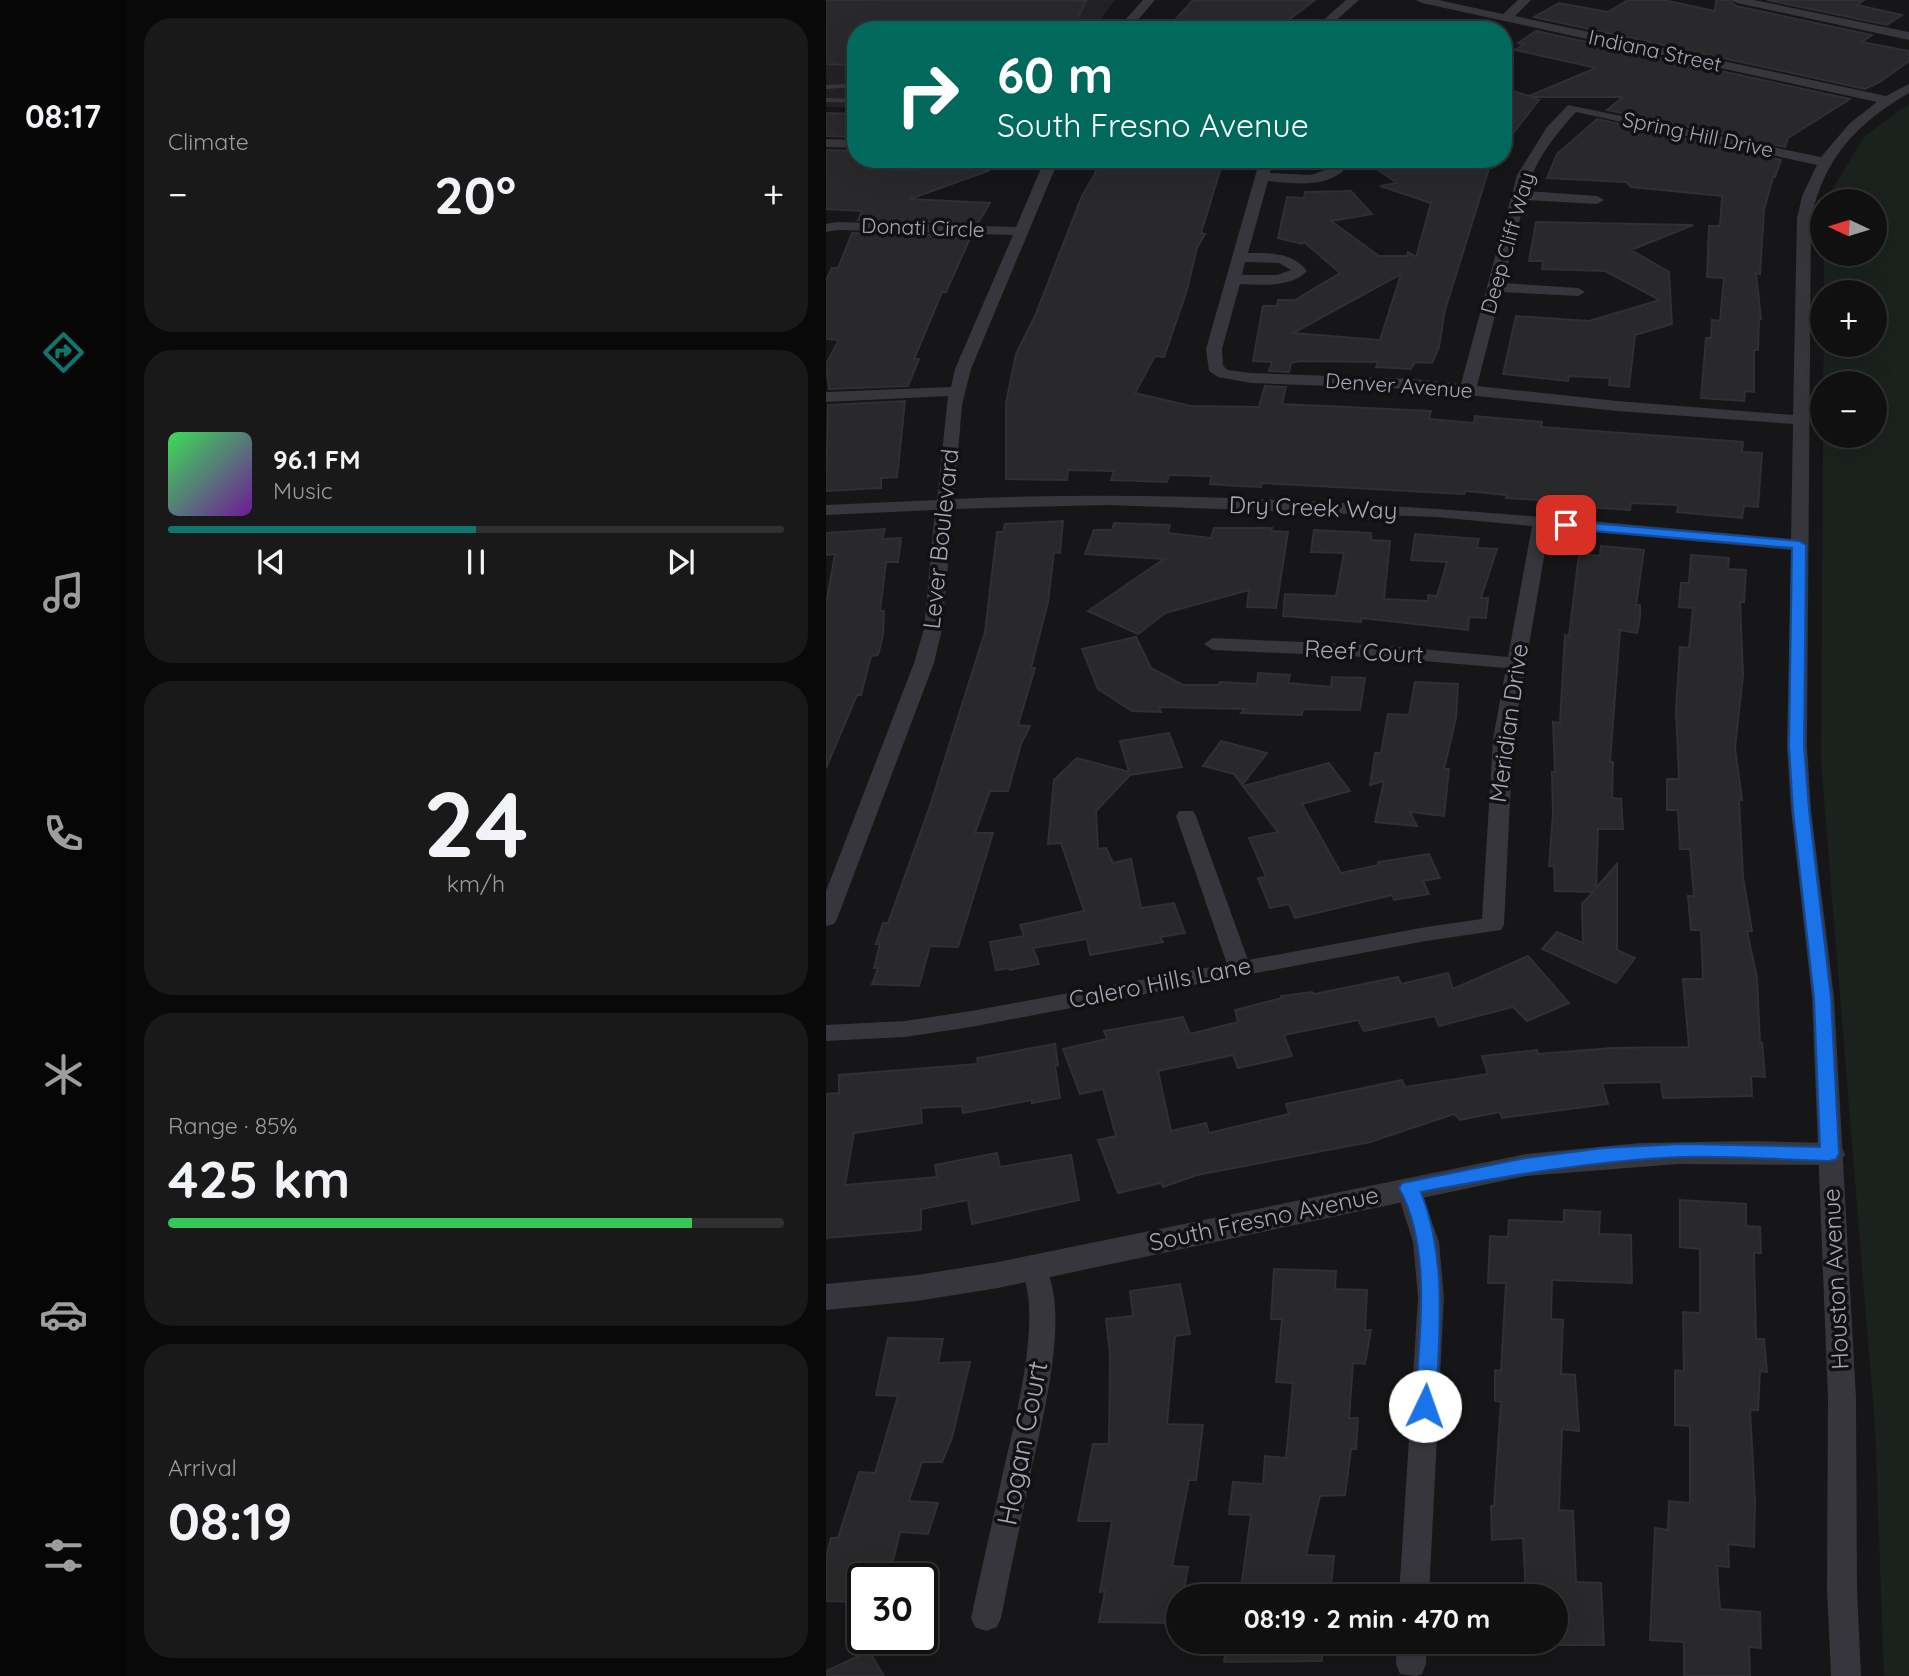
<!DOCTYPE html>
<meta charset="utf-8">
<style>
body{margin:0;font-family:Quicksand,sans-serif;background:#19191a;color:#f1f3f6;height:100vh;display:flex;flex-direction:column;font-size:26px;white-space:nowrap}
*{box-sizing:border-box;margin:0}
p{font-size:23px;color:#9c9d9f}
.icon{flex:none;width:38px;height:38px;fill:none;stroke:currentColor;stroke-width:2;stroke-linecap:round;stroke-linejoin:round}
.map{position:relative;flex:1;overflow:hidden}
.drawer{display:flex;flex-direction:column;gap:18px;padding:18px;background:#090909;width:700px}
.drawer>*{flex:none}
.hud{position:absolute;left:21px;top:21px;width:665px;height:147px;border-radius:28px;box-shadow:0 7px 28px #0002,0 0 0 2px #303031;background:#00695c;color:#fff;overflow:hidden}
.needle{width:46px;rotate:274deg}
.fabs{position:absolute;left:984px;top:189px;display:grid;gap:14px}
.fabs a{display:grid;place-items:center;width:77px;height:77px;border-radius:50%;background:#101011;box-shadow:0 7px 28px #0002,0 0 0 2px #303031;font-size:35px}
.speed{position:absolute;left:21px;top:1563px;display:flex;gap:14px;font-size:35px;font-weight:700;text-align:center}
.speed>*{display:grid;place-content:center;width:91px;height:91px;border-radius:50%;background:#101011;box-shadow:0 7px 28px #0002,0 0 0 2px #303031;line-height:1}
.speed .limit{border:4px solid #111;border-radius:10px;background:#fff;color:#111}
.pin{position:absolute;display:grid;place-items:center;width:60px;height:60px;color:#fff;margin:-30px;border-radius:14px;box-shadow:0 4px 10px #0006}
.me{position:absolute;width:77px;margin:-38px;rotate:3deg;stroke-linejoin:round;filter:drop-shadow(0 0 5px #0008)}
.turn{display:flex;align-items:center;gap:24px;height:147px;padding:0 35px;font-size:32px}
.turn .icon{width:91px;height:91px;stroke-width:2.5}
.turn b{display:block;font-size:49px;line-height:60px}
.big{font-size:52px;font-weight:700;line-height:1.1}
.drawer .widget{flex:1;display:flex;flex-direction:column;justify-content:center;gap:10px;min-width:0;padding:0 24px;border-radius:28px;background:#19191a}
.drawer .dial{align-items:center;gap:0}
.dial b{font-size:91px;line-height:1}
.song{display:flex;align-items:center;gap:21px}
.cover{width:84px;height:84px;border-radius:10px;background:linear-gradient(135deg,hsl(130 70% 55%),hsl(280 70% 35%))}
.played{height:7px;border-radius:4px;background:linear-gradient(90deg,#0f766e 50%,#303031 50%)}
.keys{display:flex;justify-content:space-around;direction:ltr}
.heat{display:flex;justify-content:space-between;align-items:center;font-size:38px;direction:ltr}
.charge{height:10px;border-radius:5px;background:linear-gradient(90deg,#34c759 85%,#303031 0)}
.trip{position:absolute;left:340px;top:1584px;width:402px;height:70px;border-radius:35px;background:#101011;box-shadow:0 7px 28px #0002,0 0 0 2px #303031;font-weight:700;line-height:70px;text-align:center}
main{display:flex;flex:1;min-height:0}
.tab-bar{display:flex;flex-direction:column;width:126px;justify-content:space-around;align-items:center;background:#060607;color:#9c9d9f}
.tab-bar .icon{width:49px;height:49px}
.tab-bar .selected{color:#0f766e}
.tab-bar b{font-size:32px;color:#f1f3f6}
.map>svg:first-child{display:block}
.built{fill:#222124}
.green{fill:#1b221e}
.building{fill:#29282b;stroke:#302f33;stroke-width:2;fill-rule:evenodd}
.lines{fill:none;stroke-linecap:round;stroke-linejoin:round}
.service{fill:#37363c;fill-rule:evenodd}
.minor{fill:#37363c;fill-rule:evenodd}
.tertiary{fill:#37363c;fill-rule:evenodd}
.route{fill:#1a73e8;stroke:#114b97;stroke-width:2}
.labels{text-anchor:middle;stroke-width:7;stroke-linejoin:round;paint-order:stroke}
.far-street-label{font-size:21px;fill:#a7a8b7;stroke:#111012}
.street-label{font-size:24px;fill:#a7a8b7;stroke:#111012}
.near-street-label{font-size:28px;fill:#a7a8b7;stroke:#111012}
</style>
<main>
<nav class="tab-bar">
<b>08:17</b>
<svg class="icon selected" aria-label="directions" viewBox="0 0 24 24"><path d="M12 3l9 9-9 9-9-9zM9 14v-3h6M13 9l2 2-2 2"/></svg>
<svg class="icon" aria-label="music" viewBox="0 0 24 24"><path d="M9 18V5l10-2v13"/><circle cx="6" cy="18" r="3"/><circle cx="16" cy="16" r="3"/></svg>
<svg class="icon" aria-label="phone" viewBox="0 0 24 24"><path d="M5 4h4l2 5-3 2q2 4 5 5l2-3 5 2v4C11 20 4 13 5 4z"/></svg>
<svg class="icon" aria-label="climate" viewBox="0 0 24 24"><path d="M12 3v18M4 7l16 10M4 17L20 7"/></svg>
<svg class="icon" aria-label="car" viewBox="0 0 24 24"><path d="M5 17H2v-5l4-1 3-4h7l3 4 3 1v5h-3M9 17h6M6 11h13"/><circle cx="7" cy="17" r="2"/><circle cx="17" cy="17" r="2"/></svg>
<svg class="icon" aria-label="filters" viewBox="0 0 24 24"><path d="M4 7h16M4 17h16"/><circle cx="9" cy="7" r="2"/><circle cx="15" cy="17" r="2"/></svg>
</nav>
<section class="drawer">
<div class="widget"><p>Climate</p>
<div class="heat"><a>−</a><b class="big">20°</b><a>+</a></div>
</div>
<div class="widget">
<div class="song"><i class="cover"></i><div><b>96.1 FM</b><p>Music</p></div></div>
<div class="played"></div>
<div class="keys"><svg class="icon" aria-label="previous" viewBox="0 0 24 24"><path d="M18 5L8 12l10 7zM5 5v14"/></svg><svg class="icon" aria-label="pause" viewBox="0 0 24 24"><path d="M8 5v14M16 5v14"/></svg><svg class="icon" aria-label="next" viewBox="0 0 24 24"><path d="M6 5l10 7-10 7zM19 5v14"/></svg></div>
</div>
<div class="widget dial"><b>24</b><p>km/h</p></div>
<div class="widget"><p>Range · 85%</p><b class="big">425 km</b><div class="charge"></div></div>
<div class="widget"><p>Arrival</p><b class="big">08:19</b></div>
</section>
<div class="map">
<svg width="1083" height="1676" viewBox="0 0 1083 1676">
<rect width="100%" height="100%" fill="#161517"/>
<polygon class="built" points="0,0 289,0 267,30 30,30 30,108 0,107"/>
<polygon class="green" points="1083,104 1083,1676 1058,1676 1049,1427 995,762 997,436 1048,436 1048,383 997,383 998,345 1048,345 1048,292 998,292 998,254 1048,254 1048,201 999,201 1038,137"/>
<g class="building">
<polygon points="0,0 245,0 260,1 246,30 30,30 30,65 0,64"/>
<polygon points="367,0 489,0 449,30 340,30"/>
<polygon points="802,0 837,0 889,11 890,0 903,0 910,6 1046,35 1036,42 1083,51 1083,61 1054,82 1039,89 708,17 733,3 782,12"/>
<polygon points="941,0 1038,0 1031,5 1076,15 1061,25"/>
<polygon points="710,31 1024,99 962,138 959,147 781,110 797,97 705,97 713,100 677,146 677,95 688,91 703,96 770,68 689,50 698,44 692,43"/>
<polygon points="0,113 30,114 30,137 0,136"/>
<polygon points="771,119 955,160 949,177 947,177 938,210 934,274 930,273 935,319 933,319 932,350 928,350 928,392 919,391 918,401 875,398 880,338 885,338 886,320 894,321 898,278 881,277 883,226 894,226 896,196 805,187 800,182 721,178 731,154"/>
<polygon points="0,150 30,151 30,159 39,159 36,163 61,164 59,169 89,170 135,159 162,171 84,199 164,203 152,223 32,220 36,211 0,209"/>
<polygon points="272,159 311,159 309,165 397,161 375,233 379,234 371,248 361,290 338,357 329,356 309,393 365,406 433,407 439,386 460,387 456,404 605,411 603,419 648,423 649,416 670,418 716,422 715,427 917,442 916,452 936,453 932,507 918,506 916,518 851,512 852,505 805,503 804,510 746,506 747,502 680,498 681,495 639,491 638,494 436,483 435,487 412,486 384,484 385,476 343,475 341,482 285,480 288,471 242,470 241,480 180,479 180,403 190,354 209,316 256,196 269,174"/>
<path d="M 536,159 L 589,159 L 596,165 L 630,168 L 634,159 L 666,159 L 619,310 L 613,347 L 606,363 L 589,362 L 585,369 L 550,367 L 552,362 L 474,361 L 465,363 L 463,372 L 443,371 L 446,362 L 427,361 L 437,306 L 451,306 L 452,300 L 469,300 L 514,273 L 478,242 L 476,244 L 452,238 L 461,197 L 478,198 L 479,192 L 525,191 L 546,214 L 505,221 L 553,256 L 581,256 L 582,252 L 590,257 L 605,203 L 554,186 L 571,183 ZM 575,274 L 554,340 L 467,333 Z"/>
<polygon points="710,222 867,225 805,250 843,272 846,324 809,335 803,387 783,385 784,378 743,376 742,381 677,374 690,316 763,321 834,300 779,271 716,269 717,261 703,261"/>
<polygon points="26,233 145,236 120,292 116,292 88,359 93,359 82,386 3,389 0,364 13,340 0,339 0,280 6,268 12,268"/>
<polygon points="79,401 71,477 55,478 55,488 0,491 2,405"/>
<polygon points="237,521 234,553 228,552 222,602 205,668 209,668 192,725 204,726 195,744 182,791 164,791 149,833 167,833 132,947 104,946 93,986 46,984 52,968 48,968 54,944 50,944 57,923 62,923 104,806 159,632 171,532 177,532 179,524"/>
<polygon points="288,523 344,525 342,533 385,538 388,528 446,528 445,531 462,532 450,608 421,607 423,590 339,613 312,634 262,611 338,559 259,554 268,530 286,530"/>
<polygon points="59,529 56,539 75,538 72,562 60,562 54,611 58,611 57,635 52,655 45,656 35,695 31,695 0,768 0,604 9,554 0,555 0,533"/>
<polygon points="488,530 545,533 545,540 564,541 558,599 602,601 602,595 611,596 621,562 585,560 589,534 653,539 651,548 671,549 655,598 662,598 660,618 643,617 642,630 535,618 535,622 457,616 459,594 510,596 518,553 485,552"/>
<polygon points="775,546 818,550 810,605 814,605 814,617 811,633 794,630 784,762 787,762 786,798 795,799 797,829 772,829 770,888 791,864 791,950 809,958 790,983 716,949 731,932 757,943 756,904 767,892 729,891 728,866 723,866 727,813 726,772 729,772 727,722 734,723 739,635 743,636 753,554 774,556"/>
<polygon points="865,555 903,558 902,569 920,570 918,602 914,602 917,675 909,748 916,800 913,800 917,877 926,931 921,931 931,978 934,1043 936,1043 939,1077 925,1076 926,1096 837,1098 835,1082 776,1083 782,1104 676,1118 674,1112 634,1120 628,1114 544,1142 371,1175 337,1187 335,1183 292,1193 272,1140 290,1136 277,1089 254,1094 237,1049 281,1039 278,1031 357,1017 364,1034 412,1022 409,1010 456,998 455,996 486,992 488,994 572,977 575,984 622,973 627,989 702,956 743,1003 701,1021 687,1007 613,1026 609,1016 538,1031 532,1020 458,1035 466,1056 412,1068 407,1055 332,1071 345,1131 380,1123 383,1133 463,1114 460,1104 576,1080 579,1087 662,1074 656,1056 711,1050 712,1054 786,1048 863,1047 857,979 877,979 875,930 865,930 862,896 868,896 864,849 854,849 852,810 841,810 841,779 853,779 850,710 854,647 863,648 867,608 853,607 855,583 863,583"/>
<polygon points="310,637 325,668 357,685 393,685 394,682 431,684 432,673 464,675 462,683 505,687 506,677 539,678 534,710 477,709 476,715 415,713 419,709 333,707 335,712 306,711 272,689 256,649"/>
<polygon points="589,682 632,684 630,718 618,769 623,769 618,816 584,812 591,826 549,822 558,781 544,785 549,753 555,753 562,714 583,715"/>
<polygon points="343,733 356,767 304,775 270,811 272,849 280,848 287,863 305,859 315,908 348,903 359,933 334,937 337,942 264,955 261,939 207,948 213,964 184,970 183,968 170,970 164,942 198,936 194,925 258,911 235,843 222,844 228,780 251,758 303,772 294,741"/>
<polygon points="395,741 441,753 416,785 408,774 377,766"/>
<polygon points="503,763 524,791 476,804 515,873 553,865 552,862 603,854 614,878 597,881 603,894 568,900 566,895 469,918 463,904 444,908 432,878 440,877 423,838 452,832 417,786"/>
<polygon points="229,1044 232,1065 229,1066 234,1098 206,1103 206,1100 137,1113 136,1106 95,1108 96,1123 28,1133 19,1185 111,1177 109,1165 171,1153 174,1167 245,1155 253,1200 146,1224 142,1200 95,1209 95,1230 0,1238 0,1094 13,1093 13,1075 152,1064 151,1058"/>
<polygon points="854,1200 920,1204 920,1226 934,1227 935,1253 928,1253 930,1339 938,1339 941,1372 934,1371 932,1410 924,1410 929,1500 928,1547 902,1544 903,1567 891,1566 894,1609 934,1612 935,1648 923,1647 924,1676 858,1676 858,1642 824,1640 829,1528 842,1530 843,1501 864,1503 864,1426 849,1425 849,1370 858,1371 857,1312 874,1313 874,1249 854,1247"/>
<polygon points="738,1210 774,1212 773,1234 805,1235 806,1283 726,1280 725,1319 737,1320 735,1374 749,1375 753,1431 736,1429 733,1510 747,1511 750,1582 775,1583 778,1645 730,1645 730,1596 700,1596 697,1538 666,1540 665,1506 668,1506 675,1402 669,1401 669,1370 675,1371 680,1283 662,1283 664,1236 682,1237 683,1220 738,1222"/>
<polygon points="448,1269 510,1271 509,1289 541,1290 539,1330 545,1330 539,1364 527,1363 523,1418 532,1418 530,1449 525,1449 519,1495 494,1496 480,1555 508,1556 504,1596 414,1596 425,1515 403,1514 407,1482 437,1484 439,1456 460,1458 467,1383 450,1382 456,1319 445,1319"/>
<polygon points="354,1284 364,1334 349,1336 341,1424 377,1425 370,1480 363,1480 346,1566 362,1567 357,1596 352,1596 352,1623 273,1622 279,1591 274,1592 286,1521 252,1521 267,1444 283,1444 284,1354 280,1319 307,1316 304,1291"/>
<polygon points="62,1338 117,1339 112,1363 144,1362 126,1438 116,1462 96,1462 83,1501 112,1503 102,1534 74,1532 63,1578 37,1578 37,1602 0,1601 0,1557 5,1538 12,1538 33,1472 49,1473 72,1396 50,1395"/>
<polygon points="401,1642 496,1642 496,1661 398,1662"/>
<polygon points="43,1651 58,1676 0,1676 0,1671"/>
</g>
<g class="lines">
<g class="service">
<polygon points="30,83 30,87 0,89 0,85"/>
<polygon points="0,98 30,99 30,103 0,102"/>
</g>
<g class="minor">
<polygon points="317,0 329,0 303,30 290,30"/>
<polygon points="520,0 533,0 499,30 486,30"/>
<path d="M 590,0 L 612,0 L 677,14 L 692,0 L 705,0 L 689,16 L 1060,96 L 1083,84 L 1083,93 C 1030,124 999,157 985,218 L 981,746 L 985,810 L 1008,997 L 1030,1398 L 1031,1590 L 1035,1676 L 1005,1676 L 1001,1590 L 1002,1398 L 986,997 L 965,810 L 961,746 L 965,550 L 723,528 L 687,739 L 678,925 L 675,930 L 600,941 L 145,1027 L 79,1037 L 0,1041 L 0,1025 L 79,1021 L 145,1011 L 401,964 L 350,816 L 353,811 L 367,811 L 370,816 L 422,960 L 600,927 L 656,919 L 667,739 L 680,668 L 562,658 L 387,650 L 378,644 L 387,638 L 562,646 L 682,657 L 706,526 L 610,517 L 282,505 L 127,509 L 116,629 L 108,663 L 11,919 L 8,924 L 0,926 L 0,891 L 88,663 L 98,629 L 109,510 L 0,515 L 0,505 L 111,500 L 122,396 L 0,402 L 0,392 L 125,387 L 129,369 L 187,235 L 11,230 L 0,232 L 0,224 L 11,222 L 190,227 L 219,159 L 233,159 L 145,369 L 136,405 L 128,499 C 407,486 687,514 965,539 L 967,424 L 791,411 L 587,389 L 425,383 L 392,377 L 383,371 L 380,349 L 434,159 L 448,159 L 444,173 L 485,175 L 505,168 L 503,164 L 494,159 L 514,159 L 519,169 C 500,189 466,183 442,181 L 422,253 C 444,253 467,252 481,271 C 465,288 435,285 414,284 L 396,349 L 397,366 L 402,370 L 425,373 L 587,379 L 635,384 L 691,175 L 721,127 L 742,105 L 995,157 L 1024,123 L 1051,102 L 596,3 ZM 750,112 L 991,165 L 976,196 L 971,218 L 967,415 L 791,401 L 651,386 L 675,292 L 752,296 L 759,292 L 752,288 L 677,283 L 699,200 L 771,204 L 778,200 L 771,196 L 701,191 C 708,161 729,135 750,112 ZM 419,262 L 453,263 L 465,270 L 451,275 L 416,275 Z"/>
<polygon points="905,0 928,0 1083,32 1083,40 911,3"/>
<polygon points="0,139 30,140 30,148 0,147"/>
<polygon points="582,1179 591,1181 594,1188 613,1242 618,1297 603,1596 573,1596 592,1297 587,1242 570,1188 573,1181"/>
<path d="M 207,1258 L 216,1261 C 248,1309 214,1427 203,1481 C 194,1527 184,1572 175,1618 L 171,1627 L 160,1631 L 149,1627 L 145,1618 C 155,1571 166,1524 176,1477 C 187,1427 219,1314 194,1268 L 198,1261 Z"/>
<polygon points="571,1642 601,1642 600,1664 596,1674 590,1676 574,1674 570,1664"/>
</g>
<polygon class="tertiary" points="927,1141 1004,1143 1015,1146 1019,1154 1015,1162 1004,1165 852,1164 700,1176 172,1288 91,1301 0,1310 0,1284 91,1275 172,1262 700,1154 814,1143"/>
</g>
<path class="route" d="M 740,521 L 973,541 L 980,545 L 978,746 L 983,810 L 1005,998 L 1013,1154 L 1010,1159 L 1004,1161 C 954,1160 904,1155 854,1157 C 766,1161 681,1176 595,1192 C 622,1262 613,1334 610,1406 L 607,1412 L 599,1414 L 592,1412 L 589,1406 C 593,1339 607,1249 573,1188 L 576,1183 L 700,1158 L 777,1148 L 857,1144 L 994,1147 L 988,998 L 967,810 L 963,746 L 966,548 L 735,528 L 735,522 Z"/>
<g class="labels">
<g class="far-street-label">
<text transform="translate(829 51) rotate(12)" y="7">Indiana Street</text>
<text transform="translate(872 135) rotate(12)" y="7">Spring Hill Drive</text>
<text transform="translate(97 228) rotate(2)" y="7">Donati Circle</text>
<text transform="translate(682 243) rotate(-74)" y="7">Deep Cliff Way</text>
<text transform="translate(573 386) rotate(4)" y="7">Denver Avenue</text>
</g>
<g class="street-label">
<text transform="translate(487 508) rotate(2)" y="8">Dry Creek Way</text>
<text transform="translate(115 539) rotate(-84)" y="8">Lever Boulevard</text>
<text transform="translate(538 652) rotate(3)" y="8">Reef Court</text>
<text transform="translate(683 723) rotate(-82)" y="8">Meridian Drive</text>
<text transform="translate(334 983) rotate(-11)" y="8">Calero Hills Lane</text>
<text transform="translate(438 1219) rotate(-12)" y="8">South Fresno Avenue</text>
<text transform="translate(1010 1279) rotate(-93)" y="8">Houston Avenue</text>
</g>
<g class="near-street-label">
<text transform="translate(196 1443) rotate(-79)" y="10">Hogan Court</text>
</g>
</g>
</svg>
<div class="fabs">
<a><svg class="needle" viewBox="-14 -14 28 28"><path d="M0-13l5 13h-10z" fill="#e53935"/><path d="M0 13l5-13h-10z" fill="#9c9d9f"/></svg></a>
<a>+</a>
<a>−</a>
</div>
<div class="speed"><div class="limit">30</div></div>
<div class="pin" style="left:740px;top:525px;background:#d93025"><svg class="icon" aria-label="arrive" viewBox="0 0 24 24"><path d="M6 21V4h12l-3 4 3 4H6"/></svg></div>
<svg class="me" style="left:599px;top:1406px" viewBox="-20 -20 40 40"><circle r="19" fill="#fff"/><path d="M0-13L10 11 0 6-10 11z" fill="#1a73e8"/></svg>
<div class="trip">08:19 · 2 min · 470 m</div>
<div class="hud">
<div class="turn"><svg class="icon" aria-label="right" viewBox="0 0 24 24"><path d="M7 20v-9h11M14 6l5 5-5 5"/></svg><div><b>60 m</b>South Fresno Avenue</div></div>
</div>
</div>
</main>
